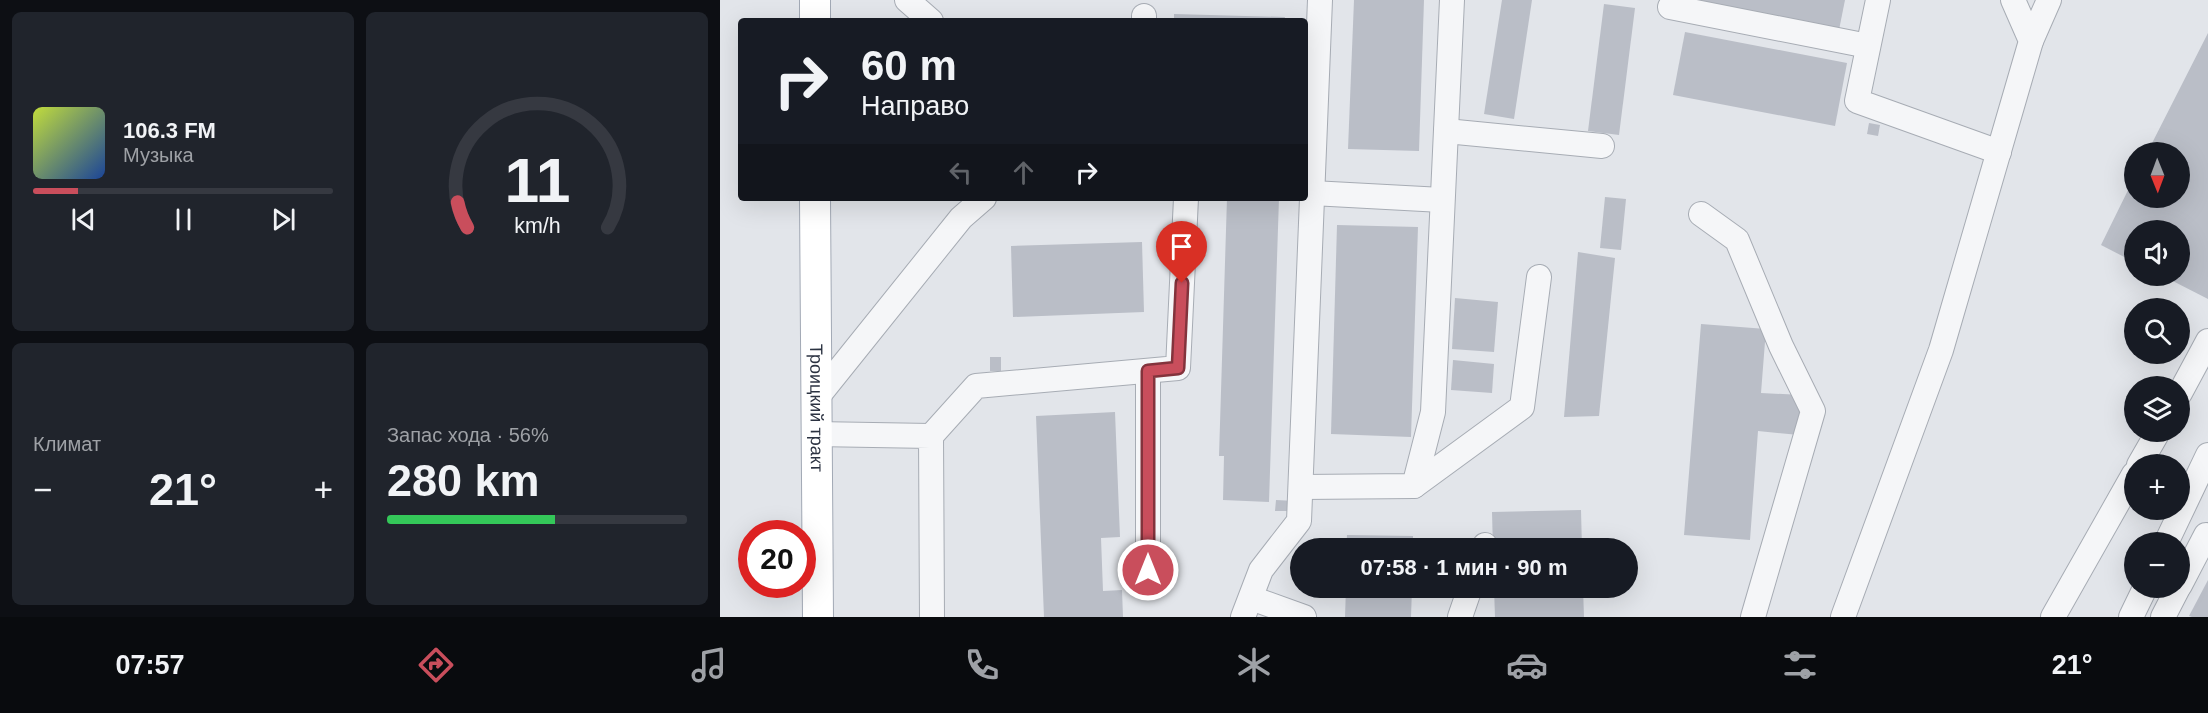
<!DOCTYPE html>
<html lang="ru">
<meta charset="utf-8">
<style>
body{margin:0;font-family:Arial,sans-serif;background:#20242c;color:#f1f3f6;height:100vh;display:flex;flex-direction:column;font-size:22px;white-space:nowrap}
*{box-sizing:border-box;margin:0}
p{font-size:20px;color:#9ea1a6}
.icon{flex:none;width:33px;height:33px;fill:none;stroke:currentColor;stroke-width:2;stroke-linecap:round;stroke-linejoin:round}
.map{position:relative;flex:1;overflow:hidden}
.sheet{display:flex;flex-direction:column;gap:12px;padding:12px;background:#0d0f14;width:720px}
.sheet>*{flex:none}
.hud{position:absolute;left:18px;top:18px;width:570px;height:183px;border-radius:6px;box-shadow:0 6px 24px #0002;background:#171b24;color:#f1f3f6;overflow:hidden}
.needle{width:39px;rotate:179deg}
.controls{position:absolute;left:1404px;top:142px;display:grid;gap:12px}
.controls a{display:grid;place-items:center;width:66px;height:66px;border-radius:50%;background:#171b24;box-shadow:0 6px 24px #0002;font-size:30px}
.speed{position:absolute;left:18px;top:520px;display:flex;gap:12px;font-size:30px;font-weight:700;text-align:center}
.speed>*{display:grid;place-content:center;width:78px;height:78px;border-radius:50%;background:#171b24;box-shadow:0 6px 24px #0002;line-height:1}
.speed .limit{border:9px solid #d22;background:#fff;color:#111}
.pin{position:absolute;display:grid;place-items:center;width:51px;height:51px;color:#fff;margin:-62px -26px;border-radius:50% 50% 50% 0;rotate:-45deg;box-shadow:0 0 6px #0007}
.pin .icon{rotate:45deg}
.me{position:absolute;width:66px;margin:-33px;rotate:0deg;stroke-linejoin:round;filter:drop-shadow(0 0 4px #0008)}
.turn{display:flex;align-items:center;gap:21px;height:126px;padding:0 24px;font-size:27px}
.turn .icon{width:78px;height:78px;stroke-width:2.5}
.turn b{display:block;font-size:42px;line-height:51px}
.lanes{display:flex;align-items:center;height:57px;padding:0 24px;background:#0003;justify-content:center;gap:30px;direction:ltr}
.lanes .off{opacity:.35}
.big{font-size:45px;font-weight:700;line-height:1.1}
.sheet .widget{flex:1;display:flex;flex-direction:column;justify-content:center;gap:9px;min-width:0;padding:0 21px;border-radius:9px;background:#20242c}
.sheet .dial{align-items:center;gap:0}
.dial svg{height:156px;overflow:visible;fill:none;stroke:#363941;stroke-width:7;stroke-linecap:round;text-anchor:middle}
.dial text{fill:#f1f3f6;stroke:none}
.song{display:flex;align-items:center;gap:18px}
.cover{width:72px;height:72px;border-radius:9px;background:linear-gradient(135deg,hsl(70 70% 55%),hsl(220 70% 35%))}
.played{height:6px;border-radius:3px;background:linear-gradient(90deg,#c94e5c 15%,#363941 15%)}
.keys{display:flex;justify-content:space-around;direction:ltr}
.heat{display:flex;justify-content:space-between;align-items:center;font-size:33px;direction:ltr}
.charge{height:9px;border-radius:4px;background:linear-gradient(90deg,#34c759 56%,#363941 0)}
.sheet .tiles{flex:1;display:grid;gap:12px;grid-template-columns:repeat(2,1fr)}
.trip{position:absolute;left:570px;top:538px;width:348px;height:60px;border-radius:30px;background:#171b24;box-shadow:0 6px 24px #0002;font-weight:700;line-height:60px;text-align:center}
.dock{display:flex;height:96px;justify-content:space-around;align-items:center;background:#090b0e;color:#9ea1a6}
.dock .icon{width:42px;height:42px}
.dock .selected{color:#c94e5c}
.dock b{font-size:27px;color:#f1f3f6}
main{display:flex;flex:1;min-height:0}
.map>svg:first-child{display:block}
.building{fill:#babec7}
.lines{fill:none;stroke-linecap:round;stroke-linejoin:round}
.minor-casing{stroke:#a7acb4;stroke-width:26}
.major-casing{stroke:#a2a9b5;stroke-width:32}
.minor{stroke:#f5f6f8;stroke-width:24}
.major{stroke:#fff;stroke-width:30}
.route-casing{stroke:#83333c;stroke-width:15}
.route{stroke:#c94e5c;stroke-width:10}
.labels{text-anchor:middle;stroke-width:4.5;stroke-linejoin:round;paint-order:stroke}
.street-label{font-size:18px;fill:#2b3241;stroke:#f2f4f7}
</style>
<main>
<section class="sheet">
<div class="tiles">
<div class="widget">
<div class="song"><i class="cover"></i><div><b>106.3 FM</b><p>Музыка</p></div></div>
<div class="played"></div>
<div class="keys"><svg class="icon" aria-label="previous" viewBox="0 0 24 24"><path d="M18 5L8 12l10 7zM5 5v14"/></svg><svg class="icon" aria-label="pause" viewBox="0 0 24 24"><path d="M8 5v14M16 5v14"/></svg><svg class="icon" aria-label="next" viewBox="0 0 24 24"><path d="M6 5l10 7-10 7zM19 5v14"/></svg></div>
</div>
<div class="widget dial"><svg viewBox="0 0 100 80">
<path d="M14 69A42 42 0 1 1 86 69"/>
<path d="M14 69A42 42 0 0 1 9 56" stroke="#c94e5c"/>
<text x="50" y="56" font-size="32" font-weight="700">11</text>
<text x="50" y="72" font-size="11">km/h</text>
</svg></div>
<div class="widget"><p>Климат</p>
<div class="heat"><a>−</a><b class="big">21°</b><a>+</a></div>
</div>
<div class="widget"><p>Запас хода · 56%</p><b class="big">280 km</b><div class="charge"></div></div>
</div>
</section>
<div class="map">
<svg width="1488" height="617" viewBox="0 0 1488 617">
<rect width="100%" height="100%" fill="#e2e5ea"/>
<g class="building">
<polygon points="634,0 704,0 699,151 628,149"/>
<polygon points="782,0 812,0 794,119 764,114"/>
<polygon points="979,0 1125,0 1119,30"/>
<polygon points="884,4 915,8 899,135 868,131"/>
<polygon points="454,14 565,17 564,21 454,21"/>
<polygon points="965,32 1127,63 1115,126 953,95"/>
<polygon points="1488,33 1488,299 1443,276 1460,276 1460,231 1414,231 1414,262 1381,245 1414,178 1414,198 1460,198 1460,153 1427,153"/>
<polygon points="1149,123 1160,125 1158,136 1147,134"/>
<polygon points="885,197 906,199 901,250 880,248"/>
<polygon points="507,198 559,198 549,502 503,500 504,456 499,456"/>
<polygon points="617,225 698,227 691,437 611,434"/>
<polygon points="422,242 424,312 293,317 291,246"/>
<polygon points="858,252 895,258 879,416 844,417"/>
<polygon points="735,298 778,302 774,352 732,349"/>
<polygon points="981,324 1046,329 1041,393 1082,395 1079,435 1038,431 1030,540 964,535"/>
<rect x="270" y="357" width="11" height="14"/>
<polygon points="733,360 774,364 772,393 731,390"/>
<polygon points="395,412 400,537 381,538 383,591 402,590 403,617 324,617 316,416"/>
<polygon points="556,500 575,501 574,511 555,511"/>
<polygon points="861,510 862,549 773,549 772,512"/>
<polygon points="627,535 693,536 693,549 626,549"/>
<polygon points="1488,580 1488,617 1472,617 1469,616"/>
<polygon points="626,588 692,588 691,617 625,617"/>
<polygon points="774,588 863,588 864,617 775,617"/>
</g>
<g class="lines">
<defs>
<g id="minor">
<polyline points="187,0 211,21"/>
<polyline points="1158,0 1137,101 1279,152"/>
<polyline points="950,7 1148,46"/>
<polyline points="424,21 424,16"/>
<polyline points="1311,41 1329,0"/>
<polyline points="726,131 882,146"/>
<polyline points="592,193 722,200"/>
<polyline points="981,214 1017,240 1061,346 1093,411 1033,617"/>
<polyline points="428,371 428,570"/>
<polyline points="1460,393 1488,341"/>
<polyline points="95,400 241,218 264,198"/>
<polyline points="95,434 211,436 212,617"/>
<polyline points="211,436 256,386 458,368 466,198"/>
<polyline points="1419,465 1438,432"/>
<polyline points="694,486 802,407 819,277"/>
<polyline points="582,487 694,486 713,412 732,0"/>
<polyline points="1446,543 1488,455"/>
<polyline points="764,549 765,545"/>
<polyline points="1460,585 1486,535"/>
<polyline points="531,598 584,617"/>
<polyline points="523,617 541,570 579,521 600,0"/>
<polyline points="740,617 750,588"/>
<polyline points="1123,617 1221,350 1311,41 1293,0"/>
<polyline points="1333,617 1414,474"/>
<polyline points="1411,617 1425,588"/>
<polyline points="1443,617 1458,588"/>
</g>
<g id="major">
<polyline points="95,21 95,0"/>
<path id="s1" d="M 95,198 L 98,617"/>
</g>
</defs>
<use href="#minor" class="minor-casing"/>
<use href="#major" class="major-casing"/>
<use href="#minor" class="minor"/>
<use href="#major" class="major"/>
</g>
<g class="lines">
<defs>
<polyline id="route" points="428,570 428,371 458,368 462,283"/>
</defs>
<use href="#route" class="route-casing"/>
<use href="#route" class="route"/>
</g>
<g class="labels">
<g class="street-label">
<text dy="6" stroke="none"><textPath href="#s1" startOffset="210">Троицкий тракт</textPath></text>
</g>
</g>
</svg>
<div class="controls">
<a><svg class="needle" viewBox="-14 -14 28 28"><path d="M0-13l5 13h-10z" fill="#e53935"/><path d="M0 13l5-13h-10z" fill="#9ea1a6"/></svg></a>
<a><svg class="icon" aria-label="sound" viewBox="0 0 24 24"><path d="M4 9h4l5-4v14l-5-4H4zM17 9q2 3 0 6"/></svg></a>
<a><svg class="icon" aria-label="search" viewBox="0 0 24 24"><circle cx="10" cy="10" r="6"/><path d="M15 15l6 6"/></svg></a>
<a><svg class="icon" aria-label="layers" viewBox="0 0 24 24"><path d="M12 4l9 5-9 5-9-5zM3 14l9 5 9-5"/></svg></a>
<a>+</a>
<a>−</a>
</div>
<div class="speed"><div class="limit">20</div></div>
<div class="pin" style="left:462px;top:283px;background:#d93025"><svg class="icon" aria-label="arrive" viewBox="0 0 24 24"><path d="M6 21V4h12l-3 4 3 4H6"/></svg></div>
<svg class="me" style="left:428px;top:570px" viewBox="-20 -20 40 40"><circle r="17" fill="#c94e5c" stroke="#fff" stroke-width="3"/><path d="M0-11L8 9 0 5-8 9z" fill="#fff"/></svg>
<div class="trip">07:58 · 1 мин · 90 m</div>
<div class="hud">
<div class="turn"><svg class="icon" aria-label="right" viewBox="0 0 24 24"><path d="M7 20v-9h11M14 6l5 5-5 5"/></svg><div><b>60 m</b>Направо</div></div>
<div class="lanes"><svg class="icon off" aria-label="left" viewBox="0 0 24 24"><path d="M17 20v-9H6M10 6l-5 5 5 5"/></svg><svg class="icon off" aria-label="ahead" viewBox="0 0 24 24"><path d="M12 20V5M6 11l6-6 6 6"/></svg><svg class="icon" aria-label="right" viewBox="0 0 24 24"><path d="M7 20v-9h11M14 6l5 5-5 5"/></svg></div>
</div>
</div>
</main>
<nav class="dock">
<b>07:57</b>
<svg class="icon selected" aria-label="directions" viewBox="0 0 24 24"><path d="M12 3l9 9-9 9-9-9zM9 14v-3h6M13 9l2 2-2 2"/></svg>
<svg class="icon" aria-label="music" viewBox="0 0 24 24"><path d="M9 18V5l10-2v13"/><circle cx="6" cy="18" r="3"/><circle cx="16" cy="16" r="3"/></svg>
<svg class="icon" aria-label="phone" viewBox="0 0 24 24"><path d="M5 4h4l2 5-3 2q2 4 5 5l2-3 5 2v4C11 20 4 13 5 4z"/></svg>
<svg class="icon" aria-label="climate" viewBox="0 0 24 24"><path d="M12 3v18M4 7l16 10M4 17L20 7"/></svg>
<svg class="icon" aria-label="car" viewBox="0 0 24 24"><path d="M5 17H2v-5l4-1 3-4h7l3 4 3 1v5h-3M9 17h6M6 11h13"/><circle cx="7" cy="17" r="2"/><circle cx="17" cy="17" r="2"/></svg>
<svg class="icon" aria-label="filters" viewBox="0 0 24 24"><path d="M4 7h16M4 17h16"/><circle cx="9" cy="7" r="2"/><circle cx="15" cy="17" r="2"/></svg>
<b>21°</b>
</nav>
